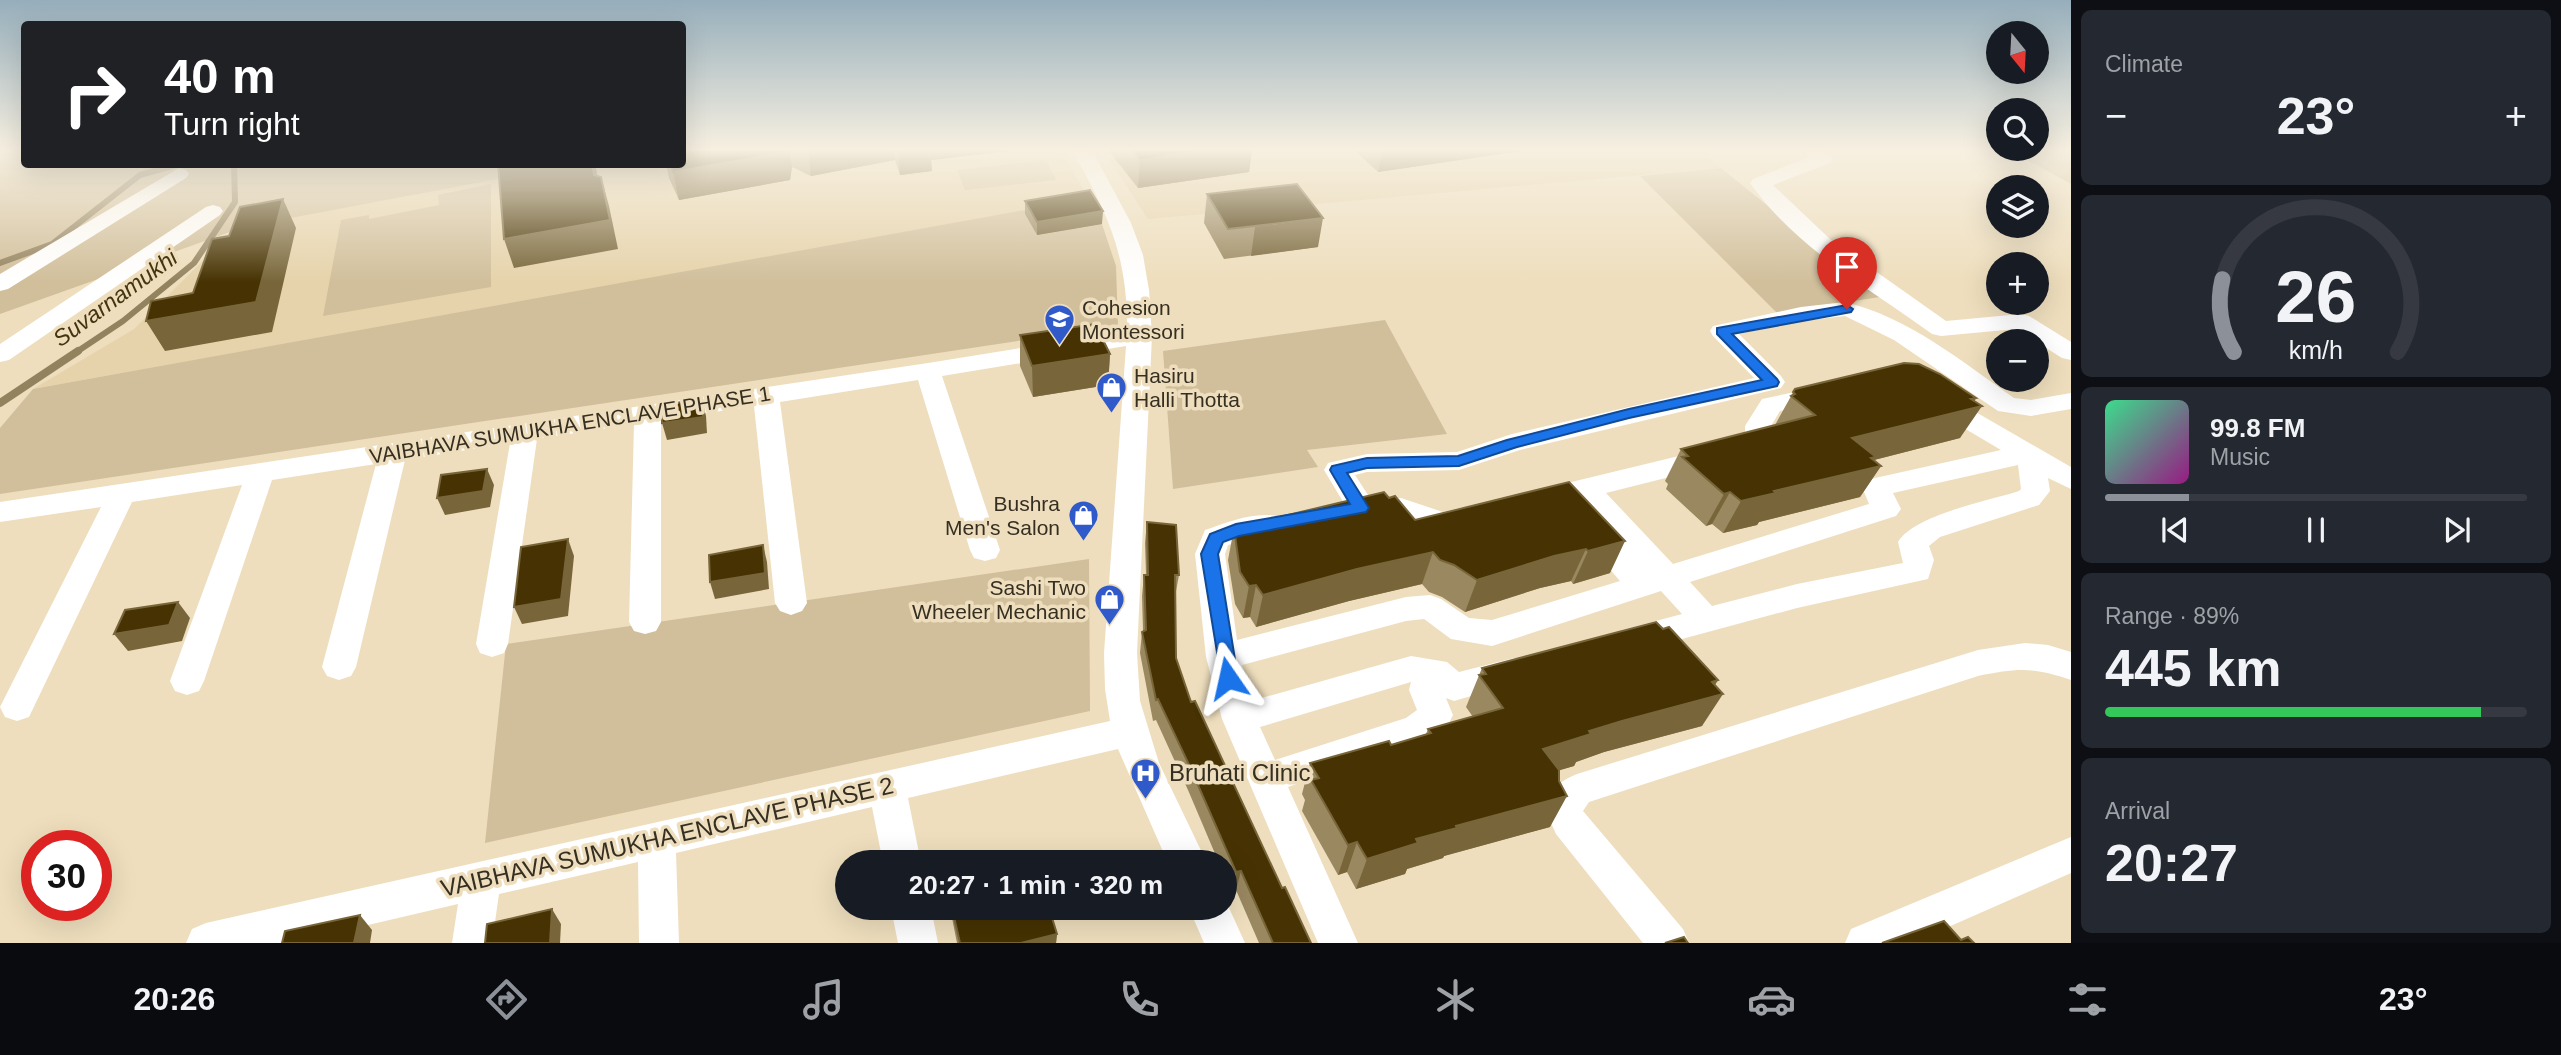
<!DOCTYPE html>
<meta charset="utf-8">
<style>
body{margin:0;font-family:Arial,sans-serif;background:#242831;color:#f1f3f6;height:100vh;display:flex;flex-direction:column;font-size:26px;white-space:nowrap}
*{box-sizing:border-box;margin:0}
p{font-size:23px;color:#9ea1a6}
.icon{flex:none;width:38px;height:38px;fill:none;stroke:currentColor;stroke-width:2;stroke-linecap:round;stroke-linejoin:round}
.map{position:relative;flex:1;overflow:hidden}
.side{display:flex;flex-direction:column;gap:10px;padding:10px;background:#0d0f14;width:490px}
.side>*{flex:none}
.top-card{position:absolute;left:21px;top:21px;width:665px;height:147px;border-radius:7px;box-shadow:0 7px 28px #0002;background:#202124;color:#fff;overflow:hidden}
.needle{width:46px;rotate:162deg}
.buttons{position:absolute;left:1986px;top:21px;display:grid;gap:14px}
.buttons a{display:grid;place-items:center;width:63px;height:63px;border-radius:50%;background:#171b24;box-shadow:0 7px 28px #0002;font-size:35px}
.speed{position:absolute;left:21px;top:830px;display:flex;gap:14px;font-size:35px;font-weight:700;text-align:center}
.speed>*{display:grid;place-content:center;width:91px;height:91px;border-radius:50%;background:#171b24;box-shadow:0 7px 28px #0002;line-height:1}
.speed .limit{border:10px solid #d22;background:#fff;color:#111}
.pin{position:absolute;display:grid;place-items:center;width:60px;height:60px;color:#fff;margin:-72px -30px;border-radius:50% 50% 50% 0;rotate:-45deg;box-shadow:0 0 7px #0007}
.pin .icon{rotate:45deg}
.me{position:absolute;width:77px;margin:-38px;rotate:349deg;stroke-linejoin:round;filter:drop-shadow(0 0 5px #0008)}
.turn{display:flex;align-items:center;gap:24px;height:147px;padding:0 28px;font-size:32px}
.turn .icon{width:91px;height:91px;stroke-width:2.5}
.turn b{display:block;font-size:49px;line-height:60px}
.big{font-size:52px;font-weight:600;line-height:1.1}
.side .card{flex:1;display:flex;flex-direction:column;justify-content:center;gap:10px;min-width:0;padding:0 24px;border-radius:10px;background:#242831}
.side .dial{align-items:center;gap:0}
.dial svg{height:182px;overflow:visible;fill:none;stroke:#363941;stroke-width:7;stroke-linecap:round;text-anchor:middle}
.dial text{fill:#f1f3f6;stroke:none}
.song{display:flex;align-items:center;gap:21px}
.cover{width:84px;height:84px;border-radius:10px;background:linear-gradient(135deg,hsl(150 70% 55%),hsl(310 70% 35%))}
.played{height:7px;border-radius:4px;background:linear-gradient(90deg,#8c9099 20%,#363941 20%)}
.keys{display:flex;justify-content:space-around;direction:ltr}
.heat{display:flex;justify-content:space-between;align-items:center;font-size:38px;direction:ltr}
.charge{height:10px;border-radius:5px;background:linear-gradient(90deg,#34c759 89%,#363941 0)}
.trip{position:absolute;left:835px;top:850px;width:402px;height:70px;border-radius:35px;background:#171b24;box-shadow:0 7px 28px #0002;font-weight:600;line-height:70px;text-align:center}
.menu{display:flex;height:112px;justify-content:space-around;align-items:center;background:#090b0e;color:#9ea1a6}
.menu .icon{width:49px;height:49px}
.menu .active{color:#8c9099}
.menu b{font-size:32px;color:#f1f3f6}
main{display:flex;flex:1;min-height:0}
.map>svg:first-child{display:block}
.built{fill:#e6d3ab}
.green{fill:#d1bf9b}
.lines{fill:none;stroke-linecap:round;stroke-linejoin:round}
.stream-far1{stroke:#93825e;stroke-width:6}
.stream{stroke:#93825e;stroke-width:8}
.minor{fill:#fff;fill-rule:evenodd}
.wall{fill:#9a8860}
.shaded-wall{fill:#78663a}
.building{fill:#463202;stroke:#78663a;stroke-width:2}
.route{fill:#1a73e8;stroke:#114b97;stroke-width:2}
.labels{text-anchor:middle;stroke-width:7;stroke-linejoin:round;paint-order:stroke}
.poi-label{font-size:21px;fill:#352f22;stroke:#eedebd;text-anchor:start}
.street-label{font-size:21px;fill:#352f22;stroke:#eedebd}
.water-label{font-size:23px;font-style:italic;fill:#45350f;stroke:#eedebd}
.near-poi-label{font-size:24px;fill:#352f22;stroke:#eedebd;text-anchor:start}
.near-street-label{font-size:24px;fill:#352f22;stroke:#eedebd}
</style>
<main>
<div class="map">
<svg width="2071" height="943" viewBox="0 0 2071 943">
<rect width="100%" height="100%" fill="#eedebd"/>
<g class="built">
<polygon points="683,150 1060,150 1089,199 33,389 134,329 233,231 244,227 573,165 682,164"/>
<polygon points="1103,150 1702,150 1721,168 1148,219"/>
</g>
<g class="green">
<polygon points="0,150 24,150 24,164 573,165 244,227 0,314"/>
<polygon points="2009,150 2071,150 2071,184"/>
<polygon points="1046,160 1056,180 965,190 957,170"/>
<polygon points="1721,168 1880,297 1777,313 1640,176"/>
<polygon points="491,184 491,287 323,316 341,220 369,215 369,219 439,205 438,195"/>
<polygon points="1025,210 1037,235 1102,224 1116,266 1118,326 0,494 0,428 33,389"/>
<polygon points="1385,320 1447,434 1307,450 1318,467 1173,489 1163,351"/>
<polygon points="1089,559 1090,711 485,843 506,644"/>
</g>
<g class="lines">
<g class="stream-far1">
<polyline points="0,263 52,244 140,175 179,164"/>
<polyline points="75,353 123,321 194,263 235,202 234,164"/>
</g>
<polyline class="stream" points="0,403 78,351"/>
<g class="minor">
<path d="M 1072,150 L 1092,150 L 1131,223 L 1143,255 L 1149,290 L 1152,336 L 1137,653 L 1140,701 L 1159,763 L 1207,863 L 1168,863 L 1118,749 L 908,798 L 921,863 L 883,863 L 872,807 L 676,853 L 679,943 L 639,943 L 638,862 L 499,894 L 492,943 L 452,943 L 458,904 L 291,943 L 186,943 L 192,929 L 206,923 L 1110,721 L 1105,689 L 1104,653 L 1126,346 L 942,376 L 1000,550 L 996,558 L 985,561 L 974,558 L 970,550 L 918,380 L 780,402 L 807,603 L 802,611 L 791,615 L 780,611 L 775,603 L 754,406 L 661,420 L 661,622 L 656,631 L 645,634 L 634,631 L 629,622 L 634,424 L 537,439 L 508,644 L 504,653 L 492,657 L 480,653 L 476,644 L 510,443 L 405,460 L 356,667 L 351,676 L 339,680 L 327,676 L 322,667 L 376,464 L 272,480 L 204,681 L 199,691 L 187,695 L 175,691 L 170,681 L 242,485 L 132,502 L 29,717 L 17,721 L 5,717 L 0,707 L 101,507 L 0,522 L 0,502 L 928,363 L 1127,331 C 1128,256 1108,214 1072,150 Z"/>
<path d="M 1808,150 L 1824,150 L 1833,159 L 1830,163 L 1773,185 L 1830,239 L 1946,321 L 2021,314 L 2029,316 L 2071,342 L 2071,360 L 2062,358 L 2016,329 L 1941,336 L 1932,334 C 1870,289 1795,247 1750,183 L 1753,179 L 1809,157 L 1806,153 Z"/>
<polygon points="179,168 186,170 189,174 186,178 8,289 0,291 0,274"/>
<polygon points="213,205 220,207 223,211 220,215 9,360 0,362 0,344 206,207"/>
<path d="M 1845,302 C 1908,317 1961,361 2014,398 L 2031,400 L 2071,393 L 2071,409 L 2031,416 L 1998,411 L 1894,340 L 1845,316 L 1801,321 L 1739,334 L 1781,376 L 1785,382 L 1781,388 L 1520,450 L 1459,470 L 1367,472 L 1355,475 L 1370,498 L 1401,498 L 1443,512 L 1463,507 L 1473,510 L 1478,517 L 1473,524 L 1442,532 L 1399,518 L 1361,518 L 1351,515 L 1324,470 L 1328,463 L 1367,454 L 1457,452 L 1512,434 L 1754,378 L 1713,336 L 1710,331 L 1713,326 L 1801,307 Z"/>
<path d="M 1823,386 L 1832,388 L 1836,394 L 1832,400 L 1780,411 L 1771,426 L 1773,446 L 1769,452 L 1606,493 L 1673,564 L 1869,504 L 1862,487 L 1866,480 L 2001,450 L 1930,408 L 1926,402 L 1930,396 L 1939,394 L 1948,396 L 2071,467 L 2071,489 L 2048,478 L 2050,491 L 2039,505 L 1940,537 L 1929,546 L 1934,560 L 1928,579 L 1797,608 L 1634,652 L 1622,648 L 1618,639 L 1622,630 L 1682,614 L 1661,591 L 1492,646 L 1451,639 L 1424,619 L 1406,621 L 1242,665 L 1251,701 L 1411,656 L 1447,662 L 1459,672 L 1514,658 L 1526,662 L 1531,671 L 1526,680 L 1454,701 L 1446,698 L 1453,715 L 1448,725 L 1430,739 L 1288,787 L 1358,943 L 1318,943 L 1222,719 L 1206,657 L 1195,554 L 1205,530 C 1228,522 1257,510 1281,517 L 1286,524 L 1281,531 L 1228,545 L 1225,554 L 1237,640 L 1406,597 L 1430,595 L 1441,599 L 1469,618 L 1492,620 L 1620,581 L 1577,531 L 1582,524 L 1592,521 L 1600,523 L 1579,499 L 1540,509 L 1530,506 L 1526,499 L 1530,492 L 1745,440 L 1745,426 L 1762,399 ZM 2018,465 L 2021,489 L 2019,491 C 1988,501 1914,515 1898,542 L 1903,563 L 1797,584 L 1712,606 L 1690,582 L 1896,516 L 1901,509 L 1893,493 ZM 1411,682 L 1409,690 L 1417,710 L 1406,718 L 1275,760 L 1260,727 Z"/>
<path d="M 2025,643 L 2048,645 L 2071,652 L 2071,680 C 2032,667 2018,668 1978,676 L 1589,802 L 1583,811 L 1683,929 L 1689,943 L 1643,943 L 1556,834 L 1543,805 C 1551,789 1561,780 1577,774 L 1978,650 Z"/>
<polygon points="2071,837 2071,873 1912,943 1845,943 1851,929"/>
<polygon points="1225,899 1245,943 1204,943 1189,908 1225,908"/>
<polygon points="891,908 931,908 938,943 898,943"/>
</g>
</g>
<g class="wall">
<polygon points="682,150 1017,150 931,160 932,171 900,175 895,160 811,176 792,167 790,180 679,200 669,178 666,164 682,164"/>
<polygon points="1108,150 1252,150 1249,172 1138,188"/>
<polygon points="1354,150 1527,150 1378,172"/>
<polygon points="1207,194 1318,247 1224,259 1204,223"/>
<polygon points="1025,201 1102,224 1037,235 1025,214"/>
<polygon points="1020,335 1110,354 1108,385 1033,397 1020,366"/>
<polygon points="1795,389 1976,398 1960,438 1874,460 1881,466 1860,497 1759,522 1757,525 1723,533 1712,524 1706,526 1666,489 1668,484 1665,481 1681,449 1775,425"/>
<polygon points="1569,482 1610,573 1573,584 1571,581 1540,588 1465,612 1442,597 1429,592 1422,584 1349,601 1256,627 1250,617 1243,618 1235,604 1228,560 1234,528 1415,520"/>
<polygon points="1147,522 1179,575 1175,597 1176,658 1191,702 1282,888 1311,943 1259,943 1236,890 1232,892 1225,876 1225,863 1219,863 1188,790 1156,720 1153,721 1140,653 1142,632 1143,631 1142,596 1144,575 1146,575 1145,543"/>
<polygon points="1663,629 1718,680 1715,685 1702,726 1604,752 1576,762 1574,766 1559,770 1550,827 1444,856 1443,858 1407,869 1405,874 1356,889 1347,872 1338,875 1302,811 1305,800 1302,794 1310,763 1391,745 1426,734 1428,729 1473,717 1466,707 1482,668"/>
<polygon points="950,908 1049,908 1057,934 1056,943 957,943"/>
</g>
<g class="shaded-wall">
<polygon points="786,150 789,150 792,167 790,180 679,200 673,172"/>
<polygon points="808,150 894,150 895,160 811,176"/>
<polygon points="898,150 1017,150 931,160 932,171 900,175"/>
<polygon points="1212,150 1252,150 1249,172 1138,188 1140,160"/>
<polygon points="1383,150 1527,150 1378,172"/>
<polygon points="592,164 595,164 596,168 602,203 594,175"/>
<polygon points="601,177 609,206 618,249 514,268 504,239"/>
<polygon points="283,199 296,228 272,332 165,351 146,321 256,302"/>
<polygon points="1103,211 1102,224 1037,235 1037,222"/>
<polygon points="1323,218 1318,247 1251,256 1255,227"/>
<polygon points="1110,354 1108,385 1033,397 1032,366"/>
<polygon points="1976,398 1968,410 1982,406 1960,438 1874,460 1881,466 1860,497 1759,522 1757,525 1723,533 1741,501 1774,491 1852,438"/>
<polygon points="702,399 706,416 707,433 667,440 662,423"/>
<polygon points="487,469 494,485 490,507 445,515 437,498"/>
<polygon points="1730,492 1712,524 1706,526 1724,494"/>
<polygon points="568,539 574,556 568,616 522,624 514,607"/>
<polygon points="1625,541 1610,573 1573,584 1588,551"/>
<polygon points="763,545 767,562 769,589 715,599 710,582"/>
<polygon points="1586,549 1571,581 1540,588 1465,612 1477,580 1554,556"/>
<polygon points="1433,552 1422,584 1349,601 1256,627 1263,595 1357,569"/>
<polygon points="1256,585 1250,617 1243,618 1249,586"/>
<polygon points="178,602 190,618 182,641 128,651 114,634"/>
<polygon points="1718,680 1706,698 1723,694 1702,726 1604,752 1576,762 1574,766 1527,780 1543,749 1589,731"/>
<polygon points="1567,796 1550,827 1444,856 1443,858 1407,869 1405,874 1356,889 1367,859 1416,839 1456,826"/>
<polygon points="1357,842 1347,872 1338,875 1348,845"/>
<polygon points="1241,871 1236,890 1232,892 1236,872"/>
<polygon points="552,909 561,924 560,943 550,943"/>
<polygon points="360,915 372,930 370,943 354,943"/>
<polygon points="1057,934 1056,943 1021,943"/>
</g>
<g class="building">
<polygon points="682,150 786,150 786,152 673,172 669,164 682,164"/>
<polygon points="1132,150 1212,150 1140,160"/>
<polygon points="498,164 592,164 594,175 601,177 610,220 504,239"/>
<polygon points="1297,184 1323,218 1228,229 1207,194"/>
<polygon points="1090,190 1103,211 1037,222 1025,201"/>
<polygon points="283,199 256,302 146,321 151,301 193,293 212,239 229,236 240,207"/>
<polygon points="1095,324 1110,354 1032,366 1020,335"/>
<polygon points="1904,363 1919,364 1940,374 1976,398 1971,399 1982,406 1852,438 1876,457 1871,458 1881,466 1774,491 1776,493 1741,501 1730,492 1724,494 1682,457 1688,456 1681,449 1815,415 1791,396 1795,394 1793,392 1795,389"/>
<polygon points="702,399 703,417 662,423 662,405"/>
<polygon points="487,469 483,491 437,498 441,475"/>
<polygon points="1569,482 1625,541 1588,551 1586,549 1554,556 1477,580 1454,565 1440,560 1433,552 1357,569 1263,595 1256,585 1249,586 1240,572 1234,528 1384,492 1389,498 1395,496 1415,520"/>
<polygon points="1147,522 1176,525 1179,575 1175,575 1176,658 1191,702 1195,701 1282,888 1285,887 1311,943 1273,943 1241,871 1236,872 1191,769 1158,699 1156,700 1142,632 1146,630 1144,575 1148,575"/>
<polygon points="568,539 561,599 514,607 521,547"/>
<polygon points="763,545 765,573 710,582 709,555"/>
<polygon points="178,602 169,625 114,634 125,610"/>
<polygon points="1656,622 1663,629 1669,627 1718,680 1712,682 1723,694 1622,721 1589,731 1591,734 1543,749 1559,770 1559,781 1567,796 1456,826 1457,828 1416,839 1418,843 1367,859 1357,842 1348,845 1311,780 1319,778 1310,763 1389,741 1391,745 1431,733 1428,729 1503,708 1479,675 1486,674 1482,668"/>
<polygon points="952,908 1049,908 1057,934 1021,943 960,943"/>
<polygon points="552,909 550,943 485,943 487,924"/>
<polygon points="360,915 354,943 282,943 285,931"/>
<polygon points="1944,921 1961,940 1968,937 1974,943 1882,943"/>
<polygon points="1684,937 1688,943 1665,943"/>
</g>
<linearGradient id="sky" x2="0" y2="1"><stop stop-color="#96aebb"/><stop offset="0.53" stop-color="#f7f0e1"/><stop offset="1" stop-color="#f7f0e1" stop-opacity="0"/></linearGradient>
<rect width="2071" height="282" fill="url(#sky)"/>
<polygon class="route" points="1847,305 1853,309 1851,312 1732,334 1777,379 1779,382 1777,386 1629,418 1517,447 1459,466 1367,468 1347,473 1369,508 1366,512 1239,536 1223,542 1218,554 1238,678 1235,683 1228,685 1222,683 1201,554 1210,534 1236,524 1350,504 1330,470 1332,466 1367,458 1458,456 1507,440 1629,409 1762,380 1717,334 1717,328"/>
<defs>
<symbol id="school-pin" viewBox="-11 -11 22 30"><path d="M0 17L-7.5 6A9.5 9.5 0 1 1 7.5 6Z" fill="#305aca" stroke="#eedebd"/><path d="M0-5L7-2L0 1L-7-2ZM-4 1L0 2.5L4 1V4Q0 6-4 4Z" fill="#fff"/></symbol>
<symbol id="shop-pin" viewBox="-11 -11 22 30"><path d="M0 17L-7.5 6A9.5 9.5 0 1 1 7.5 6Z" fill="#305aca" stroke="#eedebd"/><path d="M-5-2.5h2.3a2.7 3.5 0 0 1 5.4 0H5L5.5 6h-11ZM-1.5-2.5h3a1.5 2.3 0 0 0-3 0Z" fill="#fff"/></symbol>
<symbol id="hospital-pin" viewBox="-11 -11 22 30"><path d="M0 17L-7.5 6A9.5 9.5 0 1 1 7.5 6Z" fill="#305aca" stroke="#eedebd"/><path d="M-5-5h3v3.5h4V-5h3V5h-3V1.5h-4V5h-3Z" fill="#fff"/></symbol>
</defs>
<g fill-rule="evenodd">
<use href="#school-pin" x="1042" y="302" width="35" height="47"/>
<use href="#shop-pin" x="1094" y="370" width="35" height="47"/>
<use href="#shop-pin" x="1066" y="498" width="35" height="47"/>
<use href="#shop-pin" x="1092" y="582" width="35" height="47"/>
<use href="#hospital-pin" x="1128" y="756" width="35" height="47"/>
</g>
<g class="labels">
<g class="poi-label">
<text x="1082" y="315">Cohesion<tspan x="1082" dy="24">Montessori</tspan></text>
<text x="1134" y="383">Hasiru<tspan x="1134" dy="24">Halli Thotta</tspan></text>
<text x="1060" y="511" text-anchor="end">Bushra<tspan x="1060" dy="24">Men's Salon</tspan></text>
<text x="1086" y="595" text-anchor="end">Sashi Two<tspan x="1086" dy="24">Wheeler Mechanic</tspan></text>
</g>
<g class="street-label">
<text transform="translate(570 425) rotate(-9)" y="7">VAIBHAVA SUMUKHA ENCLAVE PHASE 1</text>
</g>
<g class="water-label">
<text transform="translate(115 298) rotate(-36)" y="8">Suvarnamukhi</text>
</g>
<g class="near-poi-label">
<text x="1169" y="781">Bruhati Clinic</text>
</g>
<g class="near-street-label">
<text transform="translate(667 837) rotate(-13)" y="8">VAIBHAVA SUMUKHA ENCLAVE PHASE 2</text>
</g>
</g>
</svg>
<div class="buttons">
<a><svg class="needle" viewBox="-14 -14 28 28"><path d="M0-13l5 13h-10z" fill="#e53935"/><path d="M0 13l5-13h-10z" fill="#9ea1a6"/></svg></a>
<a><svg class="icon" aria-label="search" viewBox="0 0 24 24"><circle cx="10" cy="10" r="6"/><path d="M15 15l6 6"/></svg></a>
<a><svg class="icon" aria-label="layers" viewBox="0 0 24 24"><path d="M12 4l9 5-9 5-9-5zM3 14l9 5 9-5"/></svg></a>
<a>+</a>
<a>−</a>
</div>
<div class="speed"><div class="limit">30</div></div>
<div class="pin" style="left:1847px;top:309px;background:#d93025"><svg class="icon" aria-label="arrive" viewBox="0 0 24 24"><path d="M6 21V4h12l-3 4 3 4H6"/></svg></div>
<svg class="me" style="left:1228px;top:678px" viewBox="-20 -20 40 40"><path d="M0-17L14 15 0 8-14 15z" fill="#1a73e8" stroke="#fff" stroke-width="4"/></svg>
<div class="trip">20:27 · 1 min · 320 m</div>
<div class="top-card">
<div class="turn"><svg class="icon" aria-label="right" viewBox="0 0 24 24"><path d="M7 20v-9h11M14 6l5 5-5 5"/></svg><div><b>40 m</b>Turn right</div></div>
</div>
</div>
<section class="side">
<div class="card"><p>Climate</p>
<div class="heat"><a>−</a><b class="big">23°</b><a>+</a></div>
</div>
<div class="card dial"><svg viewBox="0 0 100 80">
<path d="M14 69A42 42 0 1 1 86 69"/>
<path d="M14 69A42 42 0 0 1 9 37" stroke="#8c9099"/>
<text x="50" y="56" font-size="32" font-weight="700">26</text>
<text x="50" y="72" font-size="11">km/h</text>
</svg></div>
<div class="card">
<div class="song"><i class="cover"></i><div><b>99.8 FM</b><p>Music</p></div></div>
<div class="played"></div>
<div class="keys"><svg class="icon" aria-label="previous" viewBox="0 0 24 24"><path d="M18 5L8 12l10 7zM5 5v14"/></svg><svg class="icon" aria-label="pause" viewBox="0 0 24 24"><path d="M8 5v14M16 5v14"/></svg><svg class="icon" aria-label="next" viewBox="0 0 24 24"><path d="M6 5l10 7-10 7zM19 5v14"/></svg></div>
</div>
<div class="card"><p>Range · 89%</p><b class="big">445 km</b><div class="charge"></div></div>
<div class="card"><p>Arrival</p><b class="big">20:27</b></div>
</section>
</main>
<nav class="menu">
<b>20:26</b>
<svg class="icon active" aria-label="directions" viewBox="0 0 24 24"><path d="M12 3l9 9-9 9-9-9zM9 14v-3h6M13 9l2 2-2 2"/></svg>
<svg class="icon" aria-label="music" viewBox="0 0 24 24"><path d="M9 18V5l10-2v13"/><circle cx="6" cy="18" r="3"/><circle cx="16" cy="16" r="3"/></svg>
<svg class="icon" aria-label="phone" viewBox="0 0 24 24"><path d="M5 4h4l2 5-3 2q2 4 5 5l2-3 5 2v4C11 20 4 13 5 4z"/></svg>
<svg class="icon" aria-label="climate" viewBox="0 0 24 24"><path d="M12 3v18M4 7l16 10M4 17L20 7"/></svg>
<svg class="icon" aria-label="car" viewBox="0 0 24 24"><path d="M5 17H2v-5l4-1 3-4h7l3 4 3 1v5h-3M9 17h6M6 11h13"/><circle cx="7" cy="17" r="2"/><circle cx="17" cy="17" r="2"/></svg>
<svg class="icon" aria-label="filters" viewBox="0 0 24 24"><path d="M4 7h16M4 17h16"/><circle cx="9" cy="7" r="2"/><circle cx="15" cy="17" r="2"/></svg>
<b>23°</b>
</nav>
